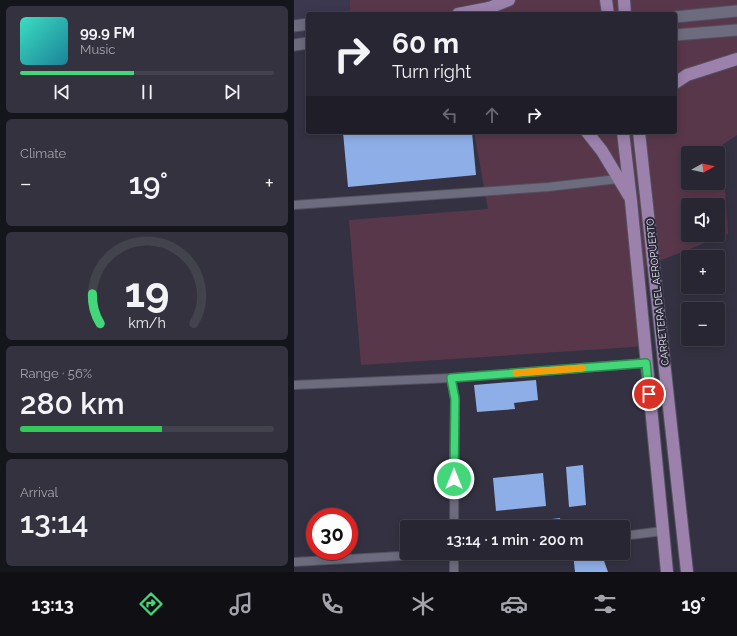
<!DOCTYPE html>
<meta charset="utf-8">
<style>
body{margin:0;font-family:Raleway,sans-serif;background:#33323e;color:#f1f3f6;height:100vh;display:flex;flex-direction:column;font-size:15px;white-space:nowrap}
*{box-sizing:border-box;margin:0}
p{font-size:13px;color:#a4a5ac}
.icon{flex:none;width:22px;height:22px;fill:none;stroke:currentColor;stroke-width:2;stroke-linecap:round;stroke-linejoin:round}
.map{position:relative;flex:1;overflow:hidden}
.drawer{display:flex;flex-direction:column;gap:6px;padding:6px;background:#15151c;width:294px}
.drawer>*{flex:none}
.top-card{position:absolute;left:12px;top:12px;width:371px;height:122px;border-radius:4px;box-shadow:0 2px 10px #0003,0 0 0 1px #43434d;background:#272632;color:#f1f3f6;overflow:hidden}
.needle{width:26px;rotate:82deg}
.controls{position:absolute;left:387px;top:146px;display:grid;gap:8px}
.controls a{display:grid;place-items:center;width:44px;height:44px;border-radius:4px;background:#272632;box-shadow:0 2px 10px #0003,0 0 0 1px #43434d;font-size:20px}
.speed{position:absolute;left:12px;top:508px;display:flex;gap:8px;font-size:20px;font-weight:700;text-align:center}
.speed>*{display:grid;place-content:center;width:52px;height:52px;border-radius:50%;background:#272632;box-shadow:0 2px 10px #0003,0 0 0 1px #43434d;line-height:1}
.speed .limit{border:6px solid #d22;background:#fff;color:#111}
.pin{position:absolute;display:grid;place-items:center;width:34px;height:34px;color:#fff;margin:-17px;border:2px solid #fff;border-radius:50%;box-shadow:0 1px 4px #0007}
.me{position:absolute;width:44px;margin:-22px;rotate:0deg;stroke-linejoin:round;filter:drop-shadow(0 0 3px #0008)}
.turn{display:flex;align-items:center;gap:14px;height:84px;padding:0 20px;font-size:18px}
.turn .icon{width:52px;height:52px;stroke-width:2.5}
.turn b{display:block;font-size:28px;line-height:34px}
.lanes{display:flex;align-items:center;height:38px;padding:0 20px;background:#0003;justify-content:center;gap:20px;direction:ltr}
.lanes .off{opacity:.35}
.big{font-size:30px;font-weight:600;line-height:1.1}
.drawer .widget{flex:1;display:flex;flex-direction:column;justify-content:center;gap:6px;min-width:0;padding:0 14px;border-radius:6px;background:#33323e}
.drawer .dial{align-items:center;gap:0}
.dial svg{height:104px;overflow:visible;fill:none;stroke:#43434d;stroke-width:7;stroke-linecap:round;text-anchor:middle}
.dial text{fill:#f1f3f6;stroke:none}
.song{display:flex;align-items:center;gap:12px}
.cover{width:48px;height:48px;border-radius:6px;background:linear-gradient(135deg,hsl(170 70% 55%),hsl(190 70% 35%))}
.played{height:4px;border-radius:2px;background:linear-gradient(90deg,#44d77a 45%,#43434d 45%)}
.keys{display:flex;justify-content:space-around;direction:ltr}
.heat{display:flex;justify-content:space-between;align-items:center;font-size:22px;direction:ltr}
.charge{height:6px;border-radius:3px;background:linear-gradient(90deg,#34c759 56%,#43434d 0)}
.trip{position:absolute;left:106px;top:520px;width:230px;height:40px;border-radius:4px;background:#272632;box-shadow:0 2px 10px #0003,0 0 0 1px #43434d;font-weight:600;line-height:40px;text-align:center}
.dock{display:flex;height:64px;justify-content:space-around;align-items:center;background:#100f14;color:#a4a5ac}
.dock .icon{width:28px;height:28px}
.dock .active{color:#44d77a}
.dock b{font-size:18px;color:#f1f3f6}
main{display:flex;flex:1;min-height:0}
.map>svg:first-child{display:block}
.built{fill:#3b384f}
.green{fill:#59374b;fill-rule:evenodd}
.building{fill:#8eaee7}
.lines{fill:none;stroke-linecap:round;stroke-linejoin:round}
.minor-casing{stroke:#52515f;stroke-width:10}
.secondary-casing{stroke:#52515f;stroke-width:13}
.primary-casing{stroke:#52515f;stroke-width:14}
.minor{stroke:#6d6c7e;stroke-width:8}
.secondary{stroke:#6d6c7e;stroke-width:11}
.primary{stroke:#9b81ab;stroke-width:12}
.route-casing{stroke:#2c8c4f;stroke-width:10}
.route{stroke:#44d77a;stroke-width:7}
.slow{stroke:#f59e0b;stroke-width:7}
.labels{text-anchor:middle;stroke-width:4;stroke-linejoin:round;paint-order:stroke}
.street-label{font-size:10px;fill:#edecf7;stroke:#2a2838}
</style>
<main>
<section class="drawer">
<div class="widget">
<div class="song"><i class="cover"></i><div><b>99.9 FM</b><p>Music</p></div></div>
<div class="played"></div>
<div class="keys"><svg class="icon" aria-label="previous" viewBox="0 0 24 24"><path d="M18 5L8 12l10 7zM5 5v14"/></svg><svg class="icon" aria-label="pause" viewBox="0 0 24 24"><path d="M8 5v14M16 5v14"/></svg><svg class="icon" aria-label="next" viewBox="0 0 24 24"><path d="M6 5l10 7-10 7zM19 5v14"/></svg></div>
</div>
<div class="widget"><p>Climate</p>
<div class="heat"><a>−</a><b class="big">19°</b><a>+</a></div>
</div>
<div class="widget dial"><svg viewBox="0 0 100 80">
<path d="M14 69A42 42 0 1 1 86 69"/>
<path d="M14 69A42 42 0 0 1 8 46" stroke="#44d77a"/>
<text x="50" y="56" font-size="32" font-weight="700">19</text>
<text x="50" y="72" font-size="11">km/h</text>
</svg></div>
<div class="widget"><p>Range · 56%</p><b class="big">280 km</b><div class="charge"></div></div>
<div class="widget"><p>Arrival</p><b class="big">13:14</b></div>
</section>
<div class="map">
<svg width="443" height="572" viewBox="0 0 443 572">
<rect width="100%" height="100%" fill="#343242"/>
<polygon class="built" points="0,0 56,0 56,14 14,14 14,36 0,39"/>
<path class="green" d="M 56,0 L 443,0 L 443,135 L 428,145 L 434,234 L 352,266 L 354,346 L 67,365 L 55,220 L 194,209 L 180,132 L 381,132 L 381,14 L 56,14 ZM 394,153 L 424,153 L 424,183 L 394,183 ZM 394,205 L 424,205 L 424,235 L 394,235 Z"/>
<g class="building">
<polygon points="49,132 178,132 182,175 54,187"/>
<polygon points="242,380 244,400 220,403 221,409 183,412 180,385"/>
<polygon points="289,465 292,505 275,507 272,467"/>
<polygon points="249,473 252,506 202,511 199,478"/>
<polygon points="266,518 267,522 297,519 298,527 242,527 242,521"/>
<polygon points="279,553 287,553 286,558 295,558 297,553 305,553 309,558 314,572 281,572"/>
</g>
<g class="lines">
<defs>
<g id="minor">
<polyline points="0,205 254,187 324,179"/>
<polyline points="157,378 161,399 160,527"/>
<polyline points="0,385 157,378 352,363"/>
<polyline points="329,536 369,531"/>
<polyline points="0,562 159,553"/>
<polyline points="160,572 160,553"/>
</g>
<g id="secondary">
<polyline points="381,17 443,11"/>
<polyline points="0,26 14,24"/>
<polyline points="381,35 443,30"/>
<polyline points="0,45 14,43"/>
</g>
<g id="primary">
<polyline points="312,0 314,14"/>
<polyline points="330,0 331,14"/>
<polyline points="164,14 195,8 215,0"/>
<polyline points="381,83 393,75 443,59"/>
<polyline points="293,132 308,151 335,196"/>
<polyline points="329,132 337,201 373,572"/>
<polyline points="345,132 393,572"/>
</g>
</defs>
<use href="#minor" class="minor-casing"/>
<use href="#secondary" class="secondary-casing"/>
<use href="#primary" class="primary-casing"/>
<use href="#minor" class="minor"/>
<use href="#secondary" class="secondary"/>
<use href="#primary" class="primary"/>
</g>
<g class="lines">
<defs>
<polyline id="route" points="160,479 161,399 157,378 352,363 355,394"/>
</defs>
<use href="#route" class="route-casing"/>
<use href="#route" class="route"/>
<polyline class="slow" points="222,373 288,368"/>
</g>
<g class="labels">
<g class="street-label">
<text transform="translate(363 292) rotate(-96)" y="4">CARRETERA DEL AEROPUERTO</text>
</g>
</g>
</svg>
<div class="controls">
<a><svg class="needle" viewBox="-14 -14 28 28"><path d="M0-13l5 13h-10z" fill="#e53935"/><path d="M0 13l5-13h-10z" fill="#a4a5ac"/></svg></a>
<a><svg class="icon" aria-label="sound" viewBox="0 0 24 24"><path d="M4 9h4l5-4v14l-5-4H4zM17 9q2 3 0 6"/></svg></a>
<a>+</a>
<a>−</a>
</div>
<div class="speed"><div class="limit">30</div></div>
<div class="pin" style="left:355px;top:394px;background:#d93025"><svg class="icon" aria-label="arrive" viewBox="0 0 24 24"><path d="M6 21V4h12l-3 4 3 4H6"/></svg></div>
<svg class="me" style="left:160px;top:479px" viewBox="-20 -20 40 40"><circle r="17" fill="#44d77a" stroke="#fff" stroke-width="3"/><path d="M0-11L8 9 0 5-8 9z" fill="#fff"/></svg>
<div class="trip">13:14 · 1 min · 200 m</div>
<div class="top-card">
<div class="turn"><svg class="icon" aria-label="right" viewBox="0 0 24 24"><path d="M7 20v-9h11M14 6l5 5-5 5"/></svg><div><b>60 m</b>Turn right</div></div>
<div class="lanes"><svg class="icon off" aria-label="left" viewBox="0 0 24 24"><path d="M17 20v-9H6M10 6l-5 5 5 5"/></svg><svg class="icon off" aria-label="ahead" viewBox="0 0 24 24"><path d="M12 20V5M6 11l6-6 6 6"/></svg><svg class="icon" aria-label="right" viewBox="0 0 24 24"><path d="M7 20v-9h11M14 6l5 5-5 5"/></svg></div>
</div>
</div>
</main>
<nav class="dock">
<b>13:13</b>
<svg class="icon active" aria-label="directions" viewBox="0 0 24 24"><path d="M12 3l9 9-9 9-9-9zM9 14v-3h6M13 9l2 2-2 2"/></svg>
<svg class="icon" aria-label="music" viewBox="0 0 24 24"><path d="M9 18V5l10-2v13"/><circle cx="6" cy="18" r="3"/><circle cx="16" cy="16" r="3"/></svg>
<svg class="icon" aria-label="phone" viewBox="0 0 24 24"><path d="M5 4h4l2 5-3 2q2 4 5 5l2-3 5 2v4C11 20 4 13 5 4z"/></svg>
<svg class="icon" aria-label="climate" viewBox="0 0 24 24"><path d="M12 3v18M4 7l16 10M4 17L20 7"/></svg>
<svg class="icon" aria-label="car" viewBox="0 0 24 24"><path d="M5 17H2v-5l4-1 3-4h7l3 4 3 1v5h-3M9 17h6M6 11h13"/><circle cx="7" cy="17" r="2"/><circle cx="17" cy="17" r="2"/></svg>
<svg class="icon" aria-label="filters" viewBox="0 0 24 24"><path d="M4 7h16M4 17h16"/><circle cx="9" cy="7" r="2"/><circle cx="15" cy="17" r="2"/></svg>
<b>19°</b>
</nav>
